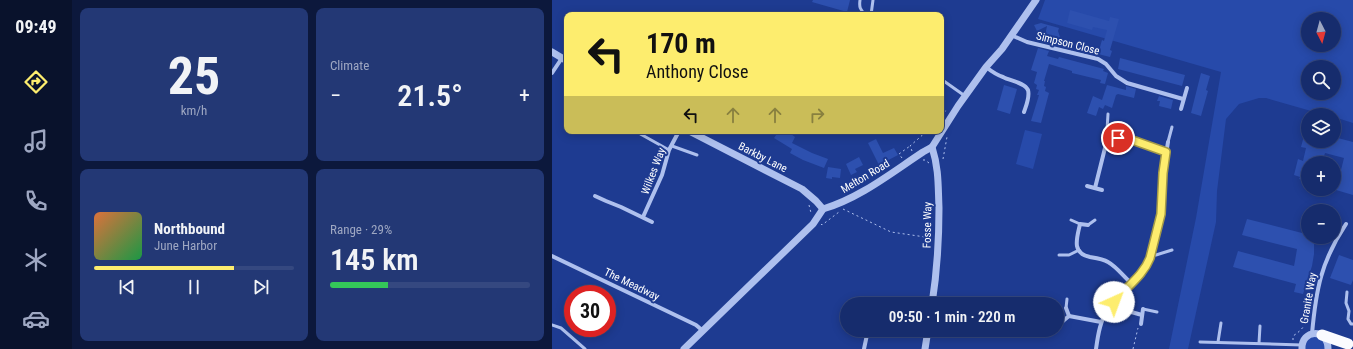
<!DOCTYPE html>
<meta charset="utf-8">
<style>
body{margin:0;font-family:"Roboto Condensed",sans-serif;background:#233875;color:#f1f3f6;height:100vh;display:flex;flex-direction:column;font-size:15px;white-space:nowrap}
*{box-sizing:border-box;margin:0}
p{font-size:13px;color:#9ea7c2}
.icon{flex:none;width:22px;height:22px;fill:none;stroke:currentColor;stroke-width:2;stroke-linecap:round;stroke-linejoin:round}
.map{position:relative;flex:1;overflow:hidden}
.sheet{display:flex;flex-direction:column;gap:8px;padding:8px;background:#0c183c;width:480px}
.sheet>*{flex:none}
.banner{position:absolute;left:12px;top:12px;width:380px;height:122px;border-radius:8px;box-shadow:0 2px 10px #0003,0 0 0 1px #354880;background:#fded6e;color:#111;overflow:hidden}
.needle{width:26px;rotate:174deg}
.controls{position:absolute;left:749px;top:12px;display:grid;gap:8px}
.controls a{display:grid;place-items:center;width:40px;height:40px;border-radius:50%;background:#162c6d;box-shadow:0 2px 10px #0003,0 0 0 1px #354880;font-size:20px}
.speed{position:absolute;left:12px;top:285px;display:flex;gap:8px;font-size:20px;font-weight:700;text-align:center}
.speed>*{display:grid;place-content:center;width:52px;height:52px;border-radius:50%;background:#162c6d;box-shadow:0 2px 10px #0003,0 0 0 1px #354880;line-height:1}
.speed .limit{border:6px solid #d22;background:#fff;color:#111}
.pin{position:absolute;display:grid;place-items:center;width:34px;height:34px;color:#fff;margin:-17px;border:2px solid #fff;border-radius:50%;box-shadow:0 1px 4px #0007}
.me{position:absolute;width:44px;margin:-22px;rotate:43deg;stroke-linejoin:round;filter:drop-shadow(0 0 3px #0008)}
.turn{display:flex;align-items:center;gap:14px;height:84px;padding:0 16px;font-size:18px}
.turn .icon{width:52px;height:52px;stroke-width:2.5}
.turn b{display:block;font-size:28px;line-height:34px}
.lanes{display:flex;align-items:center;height:38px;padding:0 16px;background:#0003;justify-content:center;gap:20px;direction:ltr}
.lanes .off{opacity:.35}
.big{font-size:30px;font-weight:600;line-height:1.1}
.sheet .card{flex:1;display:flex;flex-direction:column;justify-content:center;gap:6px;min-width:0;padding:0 14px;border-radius:8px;background:#233875}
.sheet .dial{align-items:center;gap:0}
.dial b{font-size:52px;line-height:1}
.song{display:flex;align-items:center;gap:12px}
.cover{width:48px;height:48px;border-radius:6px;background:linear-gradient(135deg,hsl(20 70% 55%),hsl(140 70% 35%))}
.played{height:4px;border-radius:2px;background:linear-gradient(90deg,#fded6e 70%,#354880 70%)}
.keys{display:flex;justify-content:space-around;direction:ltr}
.heat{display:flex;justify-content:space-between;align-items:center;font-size:22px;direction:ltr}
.charge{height:6px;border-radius:3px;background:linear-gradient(90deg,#34c759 29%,#354880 0)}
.sheet .tiles{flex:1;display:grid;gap:8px;grid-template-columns:repeat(2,1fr)}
.trip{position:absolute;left:288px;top:297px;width:224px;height:40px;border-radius:20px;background:#162c6d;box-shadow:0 2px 10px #0003,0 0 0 1px #354880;font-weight:600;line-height:40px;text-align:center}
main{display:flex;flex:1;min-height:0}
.menu{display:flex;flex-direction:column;width:72px;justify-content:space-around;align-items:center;background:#09122c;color:#9ea7c2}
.menu .icon{width:28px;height:28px}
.menu .current{color:#fded6e}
.menu b{font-size:18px;color:#f1f3f6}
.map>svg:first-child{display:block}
.green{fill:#274aaa;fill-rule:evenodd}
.building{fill:#2d50af}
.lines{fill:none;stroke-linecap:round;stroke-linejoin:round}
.path{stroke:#aec0ee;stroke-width:1;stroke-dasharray:2 3;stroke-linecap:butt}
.service{stroke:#aec0ee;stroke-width:3}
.minor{stroke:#aec0ee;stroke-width:4}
.tertiary{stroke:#aec0ee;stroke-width:7}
.trunk{stroke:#fafbff;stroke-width:11}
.route-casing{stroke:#a49a48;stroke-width:10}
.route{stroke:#fded6e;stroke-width:7}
.labels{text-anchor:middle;stroke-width:4;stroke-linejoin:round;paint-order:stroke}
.street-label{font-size:11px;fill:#fff;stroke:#1e3b91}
</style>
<main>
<nav class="menu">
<b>09:49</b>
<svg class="icon current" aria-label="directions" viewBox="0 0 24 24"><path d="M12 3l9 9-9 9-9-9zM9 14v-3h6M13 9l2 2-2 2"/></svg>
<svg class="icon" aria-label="music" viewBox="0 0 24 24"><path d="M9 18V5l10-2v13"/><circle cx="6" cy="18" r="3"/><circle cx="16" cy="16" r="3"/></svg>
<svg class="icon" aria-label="phone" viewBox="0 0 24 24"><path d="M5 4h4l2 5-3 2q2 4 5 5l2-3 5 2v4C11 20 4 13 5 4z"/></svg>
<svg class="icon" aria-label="climate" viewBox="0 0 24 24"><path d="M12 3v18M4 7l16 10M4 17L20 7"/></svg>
<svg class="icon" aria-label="car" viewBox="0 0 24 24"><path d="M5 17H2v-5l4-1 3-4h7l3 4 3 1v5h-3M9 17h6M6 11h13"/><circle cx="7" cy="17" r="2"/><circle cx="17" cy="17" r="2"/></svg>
</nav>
<section class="sheet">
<div class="tiles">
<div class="card dial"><b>25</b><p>km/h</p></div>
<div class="card"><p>Climate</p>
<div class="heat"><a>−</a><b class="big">21.5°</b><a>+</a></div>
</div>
<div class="card">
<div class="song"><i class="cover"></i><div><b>Northbound</b><p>June Harbor</p></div></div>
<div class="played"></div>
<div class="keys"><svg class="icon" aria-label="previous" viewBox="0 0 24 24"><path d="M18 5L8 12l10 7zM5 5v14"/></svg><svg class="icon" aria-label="pause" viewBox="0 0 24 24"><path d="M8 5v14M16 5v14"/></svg><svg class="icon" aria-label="next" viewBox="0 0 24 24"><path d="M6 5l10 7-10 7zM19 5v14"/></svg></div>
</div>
<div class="card"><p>Range · 29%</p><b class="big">145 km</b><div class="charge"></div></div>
</div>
</section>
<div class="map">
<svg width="801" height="349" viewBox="0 0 801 349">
<rect width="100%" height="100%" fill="#1e3b91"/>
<g class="green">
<path d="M 493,0 L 801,0 L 801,123 L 782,117 L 782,115 L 773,115 L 714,98 L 707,98 L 687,104 L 674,119 L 665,191 L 664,222 L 636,349 L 617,349 L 644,218 L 669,72 L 486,19 ZM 756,19 L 782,19 L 782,45 L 756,45 ZM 756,67 L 782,67 L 782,93 L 756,93 Z"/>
<polygon points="473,130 490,134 481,169 464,164"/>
<polygon points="764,333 776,349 750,349 750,345"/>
</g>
<g class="building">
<polygon points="261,0 298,0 295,12 260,2"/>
<polygon points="518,10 557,21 558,17 567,19 558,50 560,51 558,57 546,54 550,40 552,41 555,30 541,27 540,30 515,23"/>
<polygon points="489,23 507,28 506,31 508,37 508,39 505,40 493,36 495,26 485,31 482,25"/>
<polygon points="486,48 497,51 495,56 506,59 507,57 552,69 551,71 556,73 553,84 548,83 549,80 520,73 520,71 497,64 492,81 493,81 492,86 494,87 493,91 497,93 489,123 479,121 487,95 485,95 487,90 484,89 485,85 482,83 485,72 479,70"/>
<polygon points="568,58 633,75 630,86 566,69"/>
<polygon points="649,73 658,76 654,90 656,91 649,116 639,113"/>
<polygon points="452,85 465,89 458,114 445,110"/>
<polygon points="555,85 574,90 574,86 584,89 582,98 566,94 564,95 560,108 553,105 551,109 547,107 544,116 535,113 541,96 550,100"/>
<polygon points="607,96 621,100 619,109 607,106 608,101 605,101"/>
<polygon points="754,128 756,128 756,141 782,141 782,137 801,142 801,195 784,190 784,188 782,187 782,168 789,170 792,158 773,153 770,163 756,163 756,181 747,179 748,177 742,175 746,159 751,161 754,148 749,147"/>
<polygon points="227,131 235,131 243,137 240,143 260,153 276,159 272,168 251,160 238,153 240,149 222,138"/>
<polygon points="324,139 331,153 342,148 346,155 327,165 316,143"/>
<polygon points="307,157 311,165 303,169 305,172 299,175 294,164"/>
<polygon points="276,167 289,169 288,178 280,177 280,179 274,178"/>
<polygon points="695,219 750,233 750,230 756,229 756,237 762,237 762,254 760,266 751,294 742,292 744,284 681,267 686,251 742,266 743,261 745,249 690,235"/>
<polygon points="787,255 801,260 801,280 799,285 778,278"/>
</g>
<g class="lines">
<g class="path">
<polyline points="152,15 153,15"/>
<polyline points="389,116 395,109"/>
<polyline points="360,151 358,146 375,131"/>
<polyline points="350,158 347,154 358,146"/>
<polyline points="391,159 395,137"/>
<polyline points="371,160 373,160 377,163"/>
<polyline points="257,205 259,213"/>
<polyline points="291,209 339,232 380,238"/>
<polyline points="269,224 270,225 287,212"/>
<path d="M 741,340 L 741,336 C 750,330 753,326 756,316"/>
<polyline points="581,349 586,328"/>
</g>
<g class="service">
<path d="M 308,0 C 307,7 308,10 314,15"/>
<polyline points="319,15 321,0"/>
<polyline points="389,79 413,96"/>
<polyline points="555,130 556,114"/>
<polyline points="83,131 117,150"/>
<polyline points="616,142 620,127"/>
<polyline points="120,146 145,155"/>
<polyline points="519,220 528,224"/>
<polyline points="536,225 543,220"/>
<polyline points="600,254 604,255 620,250"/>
<polyline points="507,255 517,255 527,250"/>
<polyline points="795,292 794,303 797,311 796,319 799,324 801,324"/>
<polyline points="514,308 515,299"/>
<polyline points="591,309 605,312"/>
<polyline points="505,321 511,321"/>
<polyline points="0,325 9,328 33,349"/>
<polyline points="648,342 750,345"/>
<polyline points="666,342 669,323"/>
<polyline points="707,343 708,326"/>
</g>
<g class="minor">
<polyline points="459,35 475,42 546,59 554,64 564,76 575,83 631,99"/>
<path d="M 434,67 C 439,71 445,75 451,77 C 458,81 472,82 476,90 C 478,97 474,106 472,112"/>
<polyline points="0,73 10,58"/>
<polyline points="629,109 635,88"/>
<polyline points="555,130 558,139"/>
<polyline points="535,186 550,190"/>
<polyline points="543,188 553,148 558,139 574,139 614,151"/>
<polyline points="43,196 54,201 69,207 100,222"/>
<polyline points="91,217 110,175 117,150 127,131"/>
<path d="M 536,225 L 528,224 C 525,238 519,253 538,257 C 544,258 551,259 556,262 C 565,267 572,277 579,283"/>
<polyline points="0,256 144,325 151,331"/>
<polyline points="562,302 572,310 590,315"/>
<polyline points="517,316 549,322"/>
<polyline points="511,321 517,316 514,308"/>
<polyline points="589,324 591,309"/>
<path d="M 760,334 C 764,289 769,262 794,224"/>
<polyline points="312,349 316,330"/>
<path d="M 544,349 C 546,335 548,320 557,308 C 569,290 590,279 598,258 L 609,213 L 611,173 L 616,142"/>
</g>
<g class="tertiary">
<polyline points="0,52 15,61"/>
<polyline points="137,131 250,189 264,201 271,209"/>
<path d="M 380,147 C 387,169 386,186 387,208 C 387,241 385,272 380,304"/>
<path d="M 132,349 L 261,224 L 271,209 C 308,198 339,173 371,152 L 380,147 L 406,106 L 434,67 L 450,49 L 484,0"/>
<polyline points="373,349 376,330"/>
<path d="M 750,349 C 749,329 776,328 776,349"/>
</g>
<polyline class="trunk" points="770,335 796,344"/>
</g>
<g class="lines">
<defs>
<path id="route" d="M 562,302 C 574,287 591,276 598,258 L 609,214 L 611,173 L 614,152 L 583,141 L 566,138"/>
</defs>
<use href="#route" class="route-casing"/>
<use href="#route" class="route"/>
</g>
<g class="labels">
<g class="street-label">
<text transform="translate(516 43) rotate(14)" y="4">Simpson Close</text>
<text transform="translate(211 157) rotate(27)" y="4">Barkby Lane</text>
<text transform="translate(101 171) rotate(-69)" y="4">Wilkes Way</text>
<text transform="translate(313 176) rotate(-31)" y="4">Melton Road</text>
<text transform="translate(375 225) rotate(-89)" y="4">Fosse Way</text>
<text transform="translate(80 284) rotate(26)" y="4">The Meadway</text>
<text transform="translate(756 298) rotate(-80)" y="4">Granite Way</text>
</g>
</g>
</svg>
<div class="controls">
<a><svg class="needle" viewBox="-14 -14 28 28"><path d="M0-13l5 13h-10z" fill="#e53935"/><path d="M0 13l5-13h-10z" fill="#9ea7c2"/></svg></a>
<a><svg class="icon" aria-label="search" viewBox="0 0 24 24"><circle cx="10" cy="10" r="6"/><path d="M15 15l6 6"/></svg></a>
<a><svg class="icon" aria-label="layers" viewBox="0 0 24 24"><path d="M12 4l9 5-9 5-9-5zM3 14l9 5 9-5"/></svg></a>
<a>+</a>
<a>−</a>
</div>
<div class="speed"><div class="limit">30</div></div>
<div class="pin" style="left:566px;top:138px;background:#d93025"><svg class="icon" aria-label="arrive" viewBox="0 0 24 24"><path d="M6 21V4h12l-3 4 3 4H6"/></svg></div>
<svg class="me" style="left:562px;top:302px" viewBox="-20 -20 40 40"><circle r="19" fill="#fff"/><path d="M0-13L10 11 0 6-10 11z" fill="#fded6e"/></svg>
<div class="trip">09:50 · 1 min · 220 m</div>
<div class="banner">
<div class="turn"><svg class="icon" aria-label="left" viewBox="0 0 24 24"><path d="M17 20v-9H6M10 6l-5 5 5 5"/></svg><div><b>170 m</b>Anthony Close</div></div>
<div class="lanes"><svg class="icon" aria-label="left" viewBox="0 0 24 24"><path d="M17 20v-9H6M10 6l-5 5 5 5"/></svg><svg class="icon off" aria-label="ahead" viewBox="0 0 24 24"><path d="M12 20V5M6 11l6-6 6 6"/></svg><svg class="icon off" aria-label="ahead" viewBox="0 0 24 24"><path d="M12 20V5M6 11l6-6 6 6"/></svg><svg class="icon off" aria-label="right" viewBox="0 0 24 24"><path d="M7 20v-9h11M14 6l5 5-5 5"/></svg></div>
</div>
</div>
</main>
